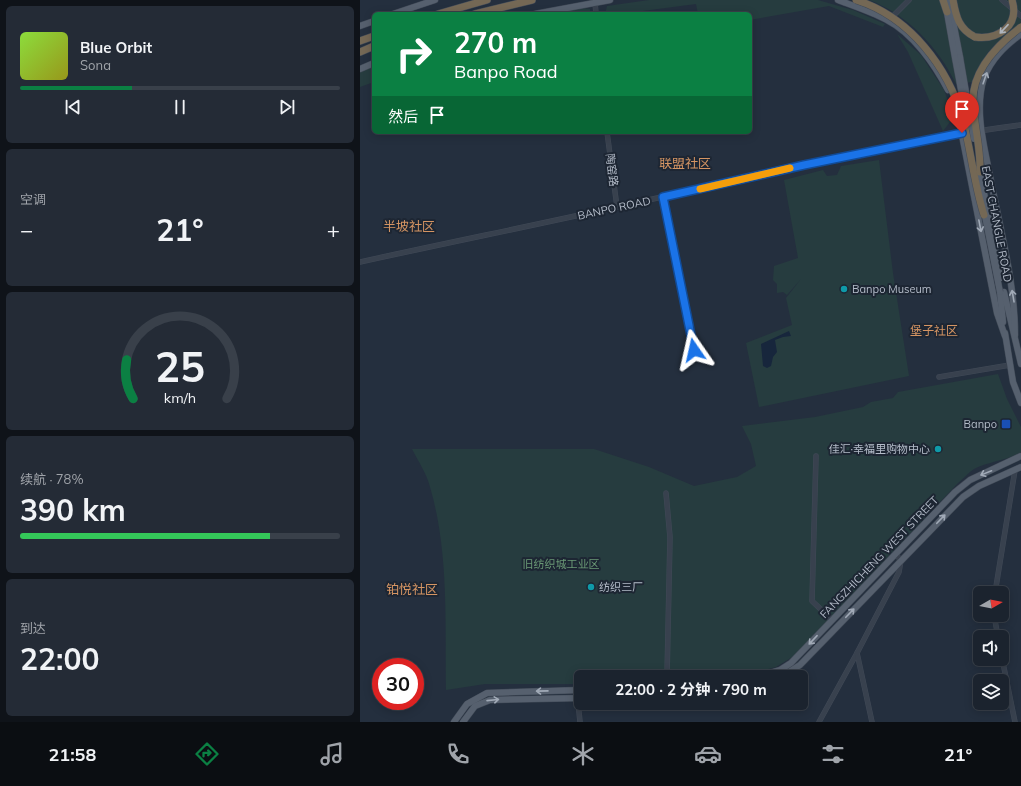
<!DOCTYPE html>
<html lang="zh">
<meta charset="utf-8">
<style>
body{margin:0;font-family:Mulish,"Noto Sans SC",sans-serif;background:#242b36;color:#f1f3f6;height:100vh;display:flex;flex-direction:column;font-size:15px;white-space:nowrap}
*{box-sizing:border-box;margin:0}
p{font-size:13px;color:#a0a4aa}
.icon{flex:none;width:22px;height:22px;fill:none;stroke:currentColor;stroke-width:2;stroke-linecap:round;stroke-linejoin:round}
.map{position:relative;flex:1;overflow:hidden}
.panel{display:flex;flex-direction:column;gap:6px;padding:6px;background:#0f1319;width:360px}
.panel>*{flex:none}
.guide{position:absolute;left:12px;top:12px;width:380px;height:122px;border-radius:6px;box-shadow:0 2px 10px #0003,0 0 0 1px #39404a;background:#0b8043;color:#fff;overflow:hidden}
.needle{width:26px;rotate:81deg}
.fabs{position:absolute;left:613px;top:586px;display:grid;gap:8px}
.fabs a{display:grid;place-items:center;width:36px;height:36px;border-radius:6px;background:#1b232e;box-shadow:0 2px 10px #0003,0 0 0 1px #39404a;font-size:20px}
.speed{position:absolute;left:12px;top:658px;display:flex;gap:8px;font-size:20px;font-weight:700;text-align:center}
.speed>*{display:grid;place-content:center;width:52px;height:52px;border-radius:50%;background:#1b232e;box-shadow:0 2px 10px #0003,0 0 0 1px #39404a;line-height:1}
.speed .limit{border:6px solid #d22;background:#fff;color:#111}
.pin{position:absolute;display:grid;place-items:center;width:34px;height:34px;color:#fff;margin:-41px -17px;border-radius:50% 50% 50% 0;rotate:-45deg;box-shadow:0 0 4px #0007}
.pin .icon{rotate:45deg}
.me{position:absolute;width:44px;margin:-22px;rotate:349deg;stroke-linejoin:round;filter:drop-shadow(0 0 3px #0008)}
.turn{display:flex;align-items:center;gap:14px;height:84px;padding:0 16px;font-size:18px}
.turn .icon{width:52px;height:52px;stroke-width:2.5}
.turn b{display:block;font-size:28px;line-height:34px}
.then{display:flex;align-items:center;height:38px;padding:0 16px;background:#0003;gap:8px;font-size:15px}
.big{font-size:30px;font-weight:700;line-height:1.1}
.panel .widget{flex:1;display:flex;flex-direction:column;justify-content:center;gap:6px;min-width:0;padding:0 14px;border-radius:6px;background:#242b36}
.panel .dial{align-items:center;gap:0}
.dial svg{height:104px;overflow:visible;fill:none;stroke:#39404a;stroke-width:7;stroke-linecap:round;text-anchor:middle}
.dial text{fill:#f1f3f6;stroke:none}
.song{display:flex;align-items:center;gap:12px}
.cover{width:48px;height:48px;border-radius:6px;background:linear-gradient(135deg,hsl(90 70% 55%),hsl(60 70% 35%))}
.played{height:4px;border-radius:2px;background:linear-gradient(90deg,#0b8043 35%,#39404a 35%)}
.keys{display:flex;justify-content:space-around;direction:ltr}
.heat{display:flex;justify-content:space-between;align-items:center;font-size:22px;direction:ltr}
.charge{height:6px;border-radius:3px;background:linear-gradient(90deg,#34c759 78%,#39404a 0)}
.trip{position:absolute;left:214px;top:670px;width:234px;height:40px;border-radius:6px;background:#1b232e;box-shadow:0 2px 10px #0003,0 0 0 1px #39404a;font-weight:700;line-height:40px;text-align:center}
.tabs{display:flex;height:64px;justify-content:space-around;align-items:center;background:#0b0e12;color:#a0a4aa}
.tabs .icon{width:28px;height:28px}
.tabs .selected{color:#0b8043}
.tabs b{font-size:18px;color:#f1f3f6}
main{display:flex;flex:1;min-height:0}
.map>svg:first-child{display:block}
.green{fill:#263c3f}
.water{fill:#17263c}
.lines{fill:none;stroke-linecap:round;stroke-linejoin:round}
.minor-casing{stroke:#414a57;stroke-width:5.5}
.major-casing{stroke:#414a57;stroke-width:7}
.highway-casing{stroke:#434c59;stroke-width:8}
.minor{stroke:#38414e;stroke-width:4.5}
.major{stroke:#56606e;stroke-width:6}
.highway{stroke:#746855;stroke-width:7}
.major-bridge-casing{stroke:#414a57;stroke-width:7;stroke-linecap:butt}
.highway-bridge-casing{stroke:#434c59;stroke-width:8;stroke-linecap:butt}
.major-bridge{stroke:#56606e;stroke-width:6}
.highway-bridge{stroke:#746855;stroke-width:7}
.oneway{stroke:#aeb4bd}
.oneway2{stroke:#a1aab7}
.route-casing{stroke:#114b97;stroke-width:10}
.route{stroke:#1a73e8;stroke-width:7}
.slow{stroke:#f59e0b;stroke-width:7}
.culture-dot{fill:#0f9aa8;stroke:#1d2633;stroke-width:1.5}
.transit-dot{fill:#1a4fb4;stroke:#1d2633;stroke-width:1.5}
.labels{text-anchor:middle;stroke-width:4;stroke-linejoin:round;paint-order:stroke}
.street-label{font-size:11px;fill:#b4bcc9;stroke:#1d2633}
.poi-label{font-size:11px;fill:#b4bcc9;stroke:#1d2633;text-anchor:start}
.park-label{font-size:11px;fill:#6b9a76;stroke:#1d2633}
.neighbourhood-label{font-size:12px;fill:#d59563;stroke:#1d2633}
.quarter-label{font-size:13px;fill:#d59563;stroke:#1d2633}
</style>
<main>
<section class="panel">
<div class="widget">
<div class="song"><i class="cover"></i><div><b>Blue Orbit</b><p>Sona</p></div></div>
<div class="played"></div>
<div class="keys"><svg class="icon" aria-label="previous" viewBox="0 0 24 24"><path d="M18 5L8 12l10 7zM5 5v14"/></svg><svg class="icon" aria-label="pause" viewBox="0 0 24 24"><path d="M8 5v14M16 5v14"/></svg><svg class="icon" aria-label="next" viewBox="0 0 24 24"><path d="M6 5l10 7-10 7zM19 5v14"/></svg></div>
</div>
<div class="widget"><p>空调</p>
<div class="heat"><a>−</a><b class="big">21°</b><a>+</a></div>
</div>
<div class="widget dial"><svg viewBox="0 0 100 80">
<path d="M14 69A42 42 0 1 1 86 69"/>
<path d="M14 69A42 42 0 0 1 9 39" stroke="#0b8043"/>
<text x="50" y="56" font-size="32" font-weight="700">25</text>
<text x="50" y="72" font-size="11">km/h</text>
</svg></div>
<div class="widget"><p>续航 · 78%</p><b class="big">390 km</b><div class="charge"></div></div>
<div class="widget"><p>到达</p><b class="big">22:00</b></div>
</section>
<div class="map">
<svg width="661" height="722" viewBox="0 0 661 722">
<rect width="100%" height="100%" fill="#242f3e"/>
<g class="green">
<polygon points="289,0 458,0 493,10 525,24 523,27 469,6 390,20 390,14 338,14 336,4 260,14 245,14 247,6"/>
<path d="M 509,0 L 661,0 L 661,24 L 628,52 L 613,82 L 596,84 C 579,48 547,14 509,0 Z"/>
<polygon points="224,8 230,9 230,14 193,14"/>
<polygon points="537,34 561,55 584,90 592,112 590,122 583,131 548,52"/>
<polygon points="14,66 14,82 0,87 0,72"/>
<polygon points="519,160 533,273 549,376 399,407 386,343 432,325 426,298 441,279 427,295 423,292 417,293 417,284 413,280 414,266 438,258 424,180 463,170 467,176 477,175 481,166"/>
<path d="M 638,374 L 647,399 L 661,427 L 661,452 C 646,461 629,461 614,469 C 608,473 603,479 597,484 L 434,656 L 416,667 L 379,677 L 221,677 L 221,684 L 125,684 L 86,690 C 85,624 89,551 70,487 C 67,474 58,461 52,449 L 234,449 L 289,467 L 334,486 L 377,477 L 396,466 L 391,444 L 382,426 L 455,417 L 503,407 L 511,402 L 533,398 L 538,392 Z"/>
</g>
<polygon class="water" points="429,331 431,336 423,337 415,340 417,352 413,357 411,366 407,368 403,366 401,344"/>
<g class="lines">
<defs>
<g id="minor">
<polyline points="642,0 661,16"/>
<polyline points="235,2 236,14"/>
<polyline points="531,18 549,0"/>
<polyline points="247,132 257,207"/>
<polyline points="303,197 334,350"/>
<path d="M 0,262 C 105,239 210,218 315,194 C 430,168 545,140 661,125"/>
<polyline points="579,377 650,365"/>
<polyline points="456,456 452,601 472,620"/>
<polyline points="306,493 310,537 307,677"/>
<polyline points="635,593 655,470"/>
<polyline points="634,615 638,637"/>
<polyline points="642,658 655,722"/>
<polyline points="220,690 220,698 218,702 220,722"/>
<polyline points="459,722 497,653"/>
<polyline points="512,722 497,653 539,572 541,560 536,555"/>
</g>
<g id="major">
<path d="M 478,0 C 494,6 512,12 527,20 C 553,33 575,65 588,90"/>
<polyline points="589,0 600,57"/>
<polyline points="586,7 595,58"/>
<polyline points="33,14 75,0"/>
<polyline points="175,14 250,0"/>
<polyline points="0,26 14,21"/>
<polyline points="0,69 14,63"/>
<polyline points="598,115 637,313 645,336"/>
<polyline points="640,292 643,322"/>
<polyline points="644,292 661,364"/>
<polyline points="645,333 653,382 661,403"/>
<path d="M 655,335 C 655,282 640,229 630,176 C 624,145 614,109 624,78 C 631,59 645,46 661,34"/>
<polyline points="396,677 420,670 431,663 595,492 610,480 661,456"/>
<polyline points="421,677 440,665 603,497 619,486 661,467"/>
<polyline points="94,722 107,704 127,693 221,690"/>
<polyline points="103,722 115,706 130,700 221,698"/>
</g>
<g id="highway">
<polyline points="583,0 587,12"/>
<path d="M 593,0 C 596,17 599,29 615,37"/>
<polyline points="78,14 127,0"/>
<polyline points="115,14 172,0"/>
<polyline points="0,41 14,36"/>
<polyline points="0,52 14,46"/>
</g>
</defs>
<use href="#minor" class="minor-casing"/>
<use href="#major" class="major-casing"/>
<use href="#highway" class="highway-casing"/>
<use href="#minor" class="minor"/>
<use href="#major" class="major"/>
<use href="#highway" class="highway"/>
<defs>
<g id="major-bridge">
<polyline points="600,57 614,139"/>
<polyline points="595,58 608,127"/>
<polyline points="619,168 641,278"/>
<polyline points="624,211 640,292"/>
</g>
<g id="highway-bridge">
<path d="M 496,0 C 550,17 588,67 603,120 C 611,151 614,184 624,215"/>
<path d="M 615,37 C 638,40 660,26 652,0"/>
<path d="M 620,172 C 621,148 614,126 613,102 C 612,70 637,45 661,27"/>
</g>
</defs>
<use href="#major-bridge" class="major-bridge-casing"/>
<use href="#highway-bridge" class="highway-bridge-casing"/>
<use href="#major-bridge" class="major-bridge"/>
<use href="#highway-bridge" class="highway-bridge"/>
</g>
<defs><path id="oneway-shaft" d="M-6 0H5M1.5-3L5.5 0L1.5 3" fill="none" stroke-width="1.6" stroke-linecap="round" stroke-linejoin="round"/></defs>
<use class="oneway" href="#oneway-shaft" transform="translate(644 29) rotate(133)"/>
<g class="oneway2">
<use href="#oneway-shaft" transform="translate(625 78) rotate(-71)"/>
<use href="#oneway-shaft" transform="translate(620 226) rotate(79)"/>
<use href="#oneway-shaft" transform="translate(653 296) rotate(-100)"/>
<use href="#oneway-shaft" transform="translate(626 473) rotate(158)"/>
<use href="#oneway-shaft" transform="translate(581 519) rotate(-46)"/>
<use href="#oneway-shaft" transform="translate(490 613) rotate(-46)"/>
<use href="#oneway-shaft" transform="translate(453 640) rotate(133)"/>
<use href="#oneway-shaft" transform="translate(182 691) rotate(179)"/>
<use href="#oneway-shaft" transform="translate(133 700) rotate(-6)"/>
</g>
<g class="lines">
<defs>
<polyline id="route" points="334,350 303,197 444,165 602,133"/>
</defs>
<use href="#route" class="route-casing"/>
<use href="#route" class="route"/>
<polyline class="slow" points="340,189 430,168"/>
</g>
<g class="culture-dot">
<circle cx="484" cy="289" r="4"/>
<circle cx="578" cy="449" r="4"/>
<circle cx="231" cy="587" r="4"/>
</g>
<rect class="transit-dot" x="641" y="419" width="10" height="10" rx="2"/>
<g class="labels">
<g class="street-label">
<text transform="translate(252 170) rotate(83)" y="4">陶窑路</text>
<text transform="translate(254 208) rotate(-12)" y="4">BANPO ROAD</text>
<text transform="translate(637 224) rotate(79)" y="4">EAST CHANGLE ROAD</text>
<text transform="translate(519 557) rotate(-46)" y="4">FANGZHICHENG WEST STREET</text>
</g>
<g class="poi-label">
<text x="492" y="293">Banpo Museum</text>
<text x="637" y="428" text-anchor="end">Banpo</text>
<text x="570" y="453" text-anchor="end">佳汇·幸福里购物中心</text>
<text x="239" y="591">纺织三厂</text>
</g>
<g class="park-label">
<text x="201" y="568">旧纺织城工业区</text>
</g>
<g class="neighbourhood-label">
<text x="574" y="335">堡子社区</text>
</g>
<g class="quarter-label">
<text x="325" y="168">联盟社区</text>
<text x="49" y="231">半坡社区</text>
<text x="52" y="594">铂悦社区</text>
</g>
</g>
</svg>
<div class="fabs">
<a><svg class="needle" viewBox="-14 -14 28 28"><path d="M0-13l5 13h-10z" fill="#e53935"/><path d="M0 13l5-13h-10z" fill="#a0a4aa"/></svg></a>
<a><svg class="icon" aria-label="sound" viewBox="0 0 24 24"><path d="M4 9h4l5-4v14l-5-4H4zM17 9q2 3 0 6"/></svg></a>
<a><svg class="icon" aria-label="layers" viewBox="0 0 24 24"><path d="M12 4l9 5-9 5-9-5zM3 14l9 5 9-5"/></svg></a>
</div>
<div class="speed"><div class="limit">30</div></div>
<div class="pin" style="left:602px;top:133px;background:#d93025"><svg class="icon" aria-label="arrive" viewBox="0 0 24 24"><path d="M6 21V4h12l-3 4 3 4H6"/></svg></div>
<svg class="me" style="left:334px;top:350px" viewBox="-20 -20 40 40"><path d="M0-17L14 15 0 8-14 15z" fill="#1a73e8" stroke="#fff" stroke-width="4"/></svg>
<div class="trip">22:00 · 2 分钟 · 790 m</div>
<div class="guide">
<div class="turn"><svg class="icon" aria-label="right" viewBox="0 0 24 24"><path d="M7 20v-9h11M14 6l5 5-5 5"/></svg><div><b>270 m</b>Banpo Road</div></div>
<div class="then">然后<svg class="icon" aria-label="arrive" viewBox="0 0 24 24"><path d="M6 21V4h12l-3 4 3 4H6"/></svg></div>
</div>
</div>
</main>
<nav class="tabs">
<b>21:58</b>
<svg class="icon selected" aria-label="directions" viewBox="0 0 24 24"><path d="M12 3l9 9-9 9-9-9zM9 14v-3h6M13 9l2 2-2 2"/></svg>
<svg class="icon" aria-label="music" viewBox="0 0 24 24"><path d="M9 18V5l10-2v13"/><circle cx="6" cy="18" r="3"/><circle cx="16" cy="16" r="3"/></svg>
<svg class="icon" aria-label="phone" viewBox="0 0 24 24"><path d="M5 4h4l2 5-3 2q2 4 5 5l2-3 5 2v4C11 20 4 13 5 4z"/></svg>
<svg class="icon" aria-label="climate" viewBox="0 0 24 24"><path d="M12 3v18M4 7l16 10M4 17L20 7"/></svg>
<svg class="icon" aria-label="car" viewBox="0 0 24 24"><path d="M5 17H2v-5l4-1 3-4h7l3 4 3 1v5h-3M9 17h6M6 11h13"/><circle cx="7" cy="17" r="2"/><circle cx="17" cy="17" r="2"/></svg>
<svg class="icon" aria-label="filters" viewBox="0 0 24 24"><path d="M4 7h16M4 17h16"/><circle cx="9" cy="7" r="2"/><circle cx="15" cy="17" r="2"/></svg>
<b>21°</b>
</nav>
